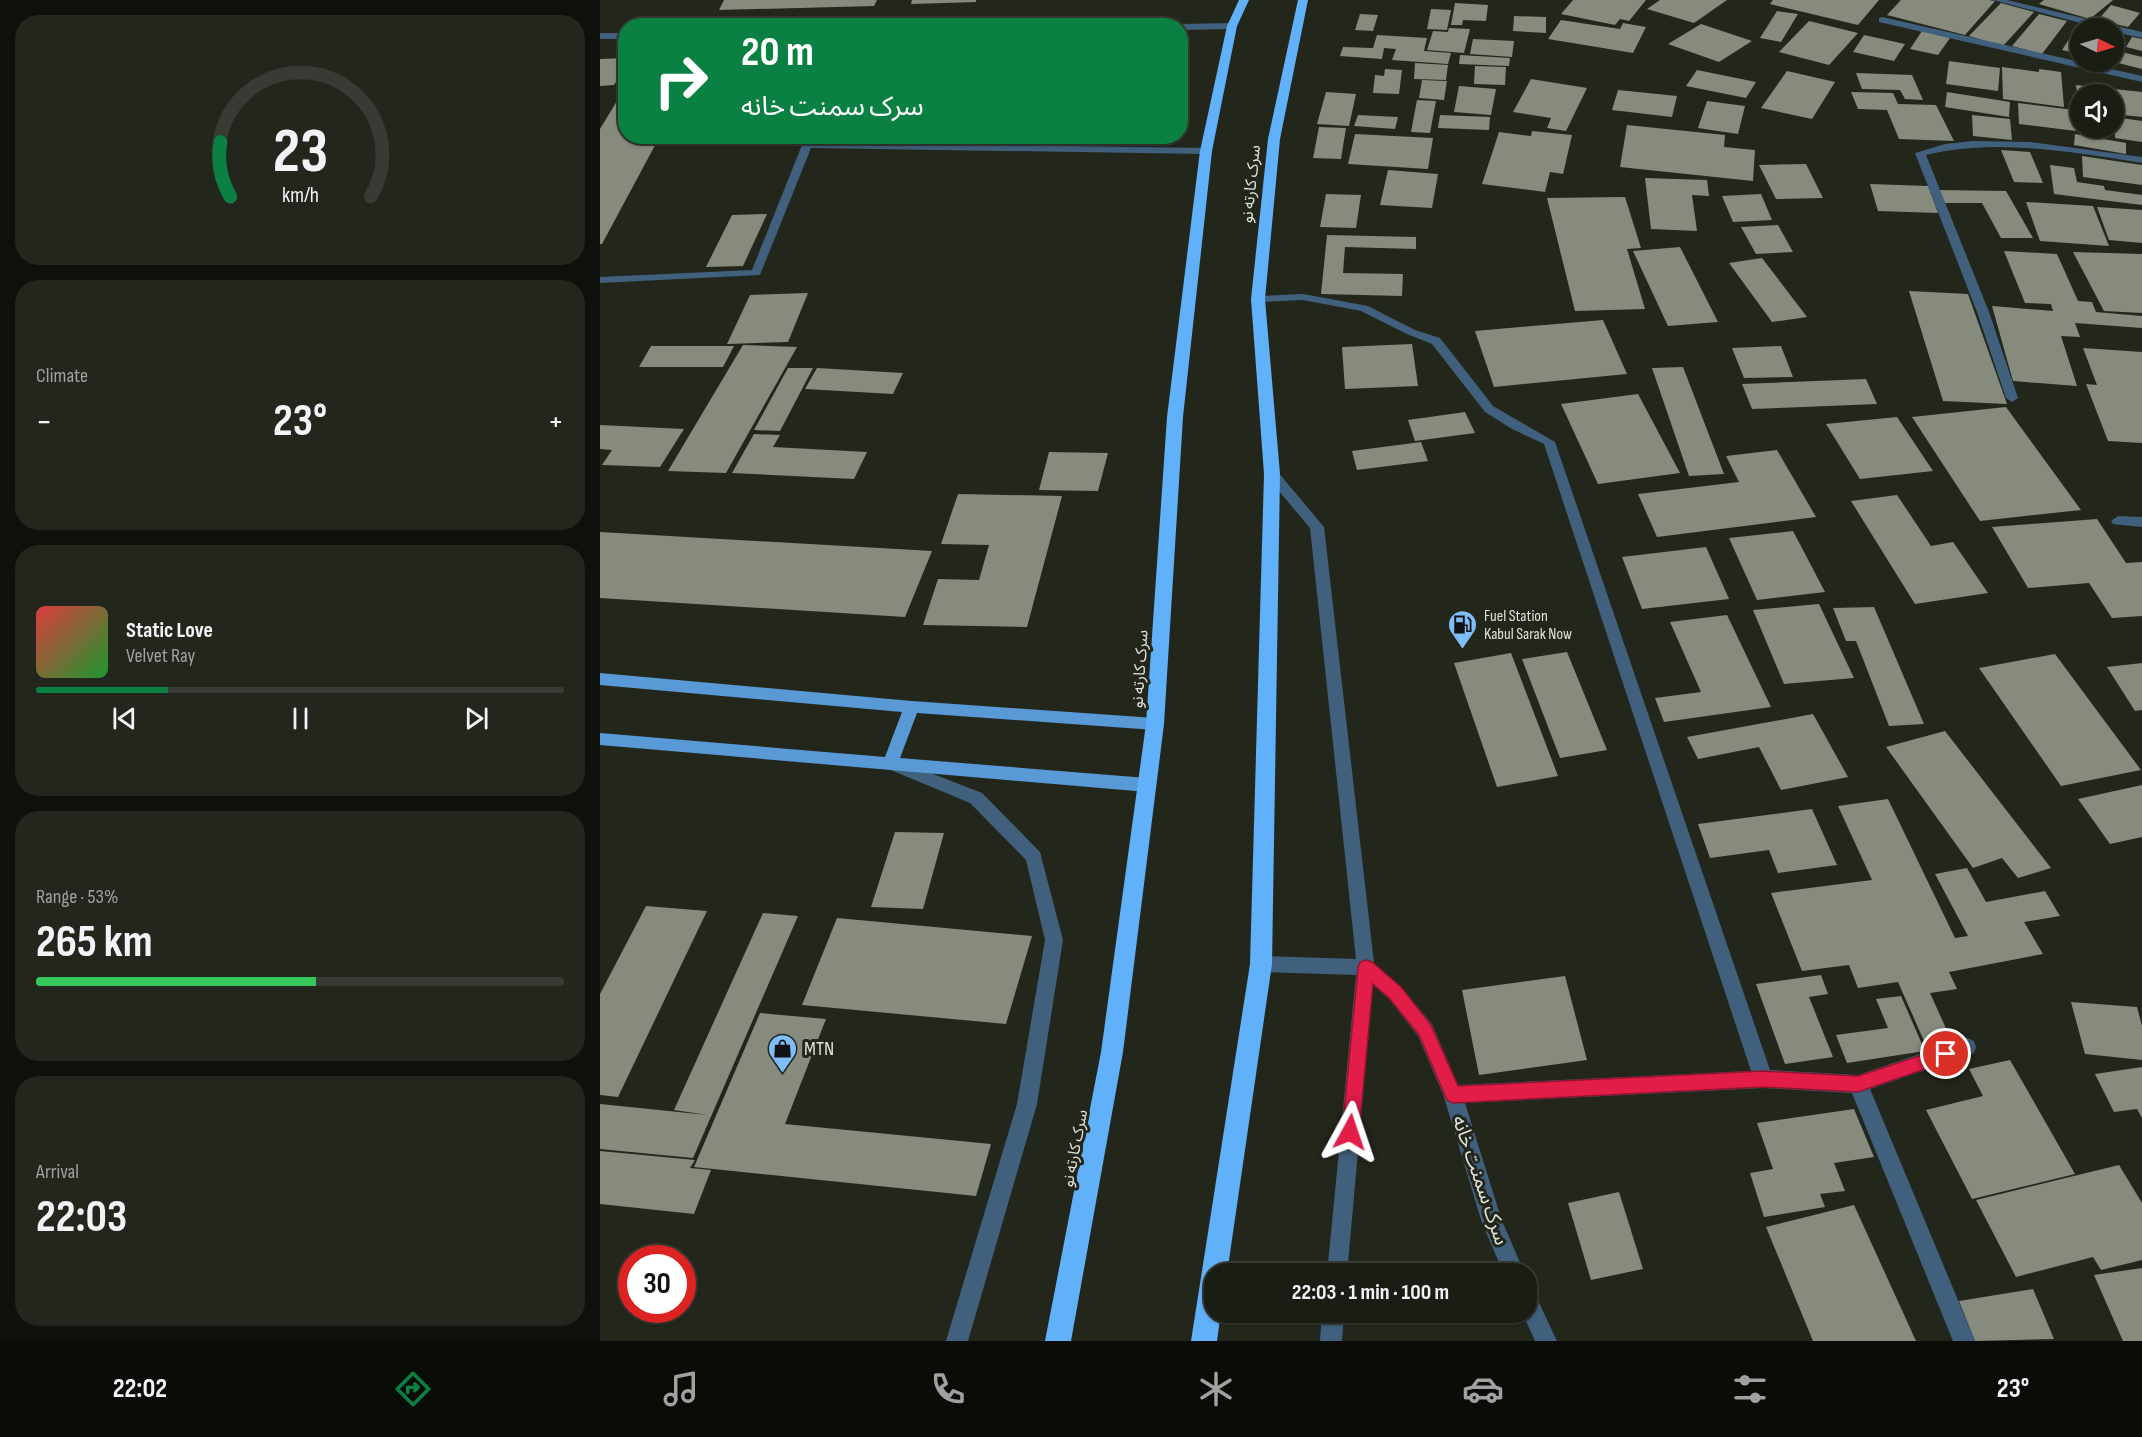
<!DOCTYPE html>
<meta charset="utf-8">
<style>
body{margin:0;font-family:"Sofia Sans Condensed","Noto Sans Arabic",sans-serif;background:#23261d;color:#f1f3f6;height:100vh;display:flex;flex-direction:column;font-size:22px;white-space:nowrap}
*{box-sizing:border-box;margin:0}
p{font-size:20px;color:#9fa2a0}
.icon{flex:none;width:33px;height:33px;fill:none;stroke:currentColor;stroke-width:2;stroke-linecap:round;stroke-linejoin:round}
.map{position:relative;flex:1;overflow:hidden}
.sheet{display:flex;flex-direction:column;gap:15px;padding:15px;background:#0e100b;width:600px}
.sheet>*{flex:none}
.banner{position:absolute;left:18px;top:18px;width:570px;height:126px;border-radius:24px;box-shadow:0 2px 4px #0004,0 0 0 2px #383b34;background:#0b8043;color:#fff;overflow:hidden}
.needle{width:39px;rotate:95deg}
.buttons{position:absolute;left:1470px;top:18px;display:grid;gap:12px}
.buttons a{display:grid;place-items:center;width:54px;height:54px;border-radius:50%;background:#1a1d14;box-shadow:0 2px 4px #0004,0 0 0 2px #383b34;font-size:30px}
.speed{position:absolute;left:18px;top:1245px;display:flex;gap:12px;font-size:30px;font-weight:700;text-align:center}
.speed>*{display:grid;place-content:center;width:78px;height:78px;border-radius:50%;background:#1a1d14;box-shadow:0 2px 4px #0004,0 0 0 2px #383b34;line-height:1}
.speed .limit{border:9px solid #d22;background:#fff;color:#111}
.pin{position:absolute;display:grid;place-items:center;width:51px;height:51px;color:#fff;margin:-26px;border:3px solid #fff;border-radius:50%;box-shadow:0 2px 6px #0007}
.me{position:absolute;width:66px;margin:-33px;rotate:5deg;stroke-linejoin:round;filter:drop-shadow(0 0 4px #0008)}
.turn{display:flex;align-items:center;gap:21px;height:126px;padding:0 24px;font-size:27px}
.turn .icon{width:78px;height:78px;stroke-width:2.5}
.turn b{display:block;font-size:42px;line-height:51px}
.big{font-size:45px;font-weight:700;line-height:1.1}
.sheet .widget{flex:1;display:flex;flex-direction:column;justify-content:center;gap:9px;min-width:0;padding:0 21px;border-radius:24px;background:#23261d}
.sheet .dial{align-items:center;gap:0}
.dial svg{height:156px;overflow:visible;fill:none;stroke:#383b34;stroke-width:7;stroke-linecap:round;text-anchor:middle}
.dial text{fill:#f1f3f6;stroke:none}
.song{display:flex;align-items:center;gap:18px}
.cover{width:72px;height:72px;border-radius:9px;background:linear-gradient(135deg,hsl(0 70% 55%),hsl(130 70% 35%))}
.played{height:6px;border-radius:3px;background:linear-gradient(90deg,#0b8043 25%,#383b34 25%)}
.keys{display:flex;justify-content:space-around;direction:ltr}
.heat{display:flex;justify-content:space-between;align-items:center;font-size:33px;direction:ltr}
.charge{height:9px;border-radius:4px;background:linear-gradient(90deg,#34c759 53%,#383b34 0)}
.trip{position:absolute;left:604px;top:1263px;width:333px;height:60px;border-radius:24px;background:#1a1d14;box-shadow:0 2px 4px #0004,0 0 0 2px #383b34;font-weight:700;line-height:60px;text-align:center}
.tabs{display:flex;height:96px;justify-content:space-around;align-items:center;background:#0a0c08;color:#9fa2a0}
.tabs .icon{width:42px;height:42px}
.tabs .active{color:#0b8043}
.tabs b{font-size:27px;color:#f1f3f6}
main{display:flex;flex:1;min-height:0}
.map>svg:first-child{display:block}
.building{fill:#868b7d}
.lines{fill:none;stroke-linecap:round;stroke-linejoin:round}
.minor{fill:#41607d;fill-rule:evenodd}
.major{fill:#5899d6;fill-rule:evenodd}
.highway{fill:#60b0fa;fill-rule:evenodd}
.route{fill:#e11d48;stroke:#92132f;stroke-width:1.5}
.labels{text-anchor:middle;stroke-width:6;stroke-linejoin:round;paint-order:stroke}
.street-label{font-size:16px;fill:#dfe2da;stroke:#23271b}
.poi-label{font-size:16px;fill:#dfe2da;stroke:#23271b;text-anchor:start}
.near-poi-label{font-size:20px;fill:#dfe2da;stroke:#23271b;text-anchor:start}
.near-street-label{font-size:20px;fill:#dfe2da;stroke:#23271b}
</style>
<main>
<section class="sheet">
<div class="widget dial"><svg viewBox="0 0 100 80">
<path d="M14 69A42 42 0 1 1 86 69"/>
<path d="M14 69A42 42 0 0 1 9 41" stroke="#0b8043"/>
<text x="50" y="56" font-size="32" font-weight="700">23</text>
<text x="50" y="72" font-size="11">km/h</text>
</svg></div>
<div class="widget"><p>Climate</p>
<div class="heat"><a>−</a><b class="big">23°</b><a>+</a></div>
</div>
<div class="widget">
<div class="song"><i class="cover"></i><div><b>Static Love</b><p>Velvet Ray</p></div></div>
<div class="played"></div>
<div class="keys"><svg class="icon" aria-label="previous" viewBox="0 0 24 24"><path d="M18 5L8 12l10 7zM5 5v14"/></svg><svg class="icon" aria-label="pause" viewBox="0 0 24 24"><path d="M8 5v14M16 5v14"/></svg><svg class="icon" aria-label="next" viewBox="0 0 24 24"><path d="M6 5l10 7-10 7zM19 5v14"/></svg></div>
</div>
<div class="widget"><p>Range · 53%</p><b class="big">265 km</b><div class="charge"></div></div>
<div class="widget"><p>Arrival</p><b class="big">22:03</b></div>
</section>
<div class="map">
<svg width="1542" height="1341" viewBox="0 0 1542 1341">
<rect width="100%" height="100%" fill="#23271b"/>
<g class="building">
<polygon points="124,0 277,0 274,6 119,10"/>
<polygon points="312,0 376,0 376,2 311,4"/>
<polygon points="973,0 1046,0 1029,21 1020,19 1015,25 961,14"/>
<polygon points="1060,0 1127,0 1094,23 1047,9"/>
<polygon points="1173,0 1279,0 1258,25 1170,4"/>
<polygon points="1301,0 1389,0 1395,1 1365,35 1287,15"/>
<polygon points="1444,0 1513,0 1490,19 1439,4"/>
<polygon points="855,3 888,5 886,21 863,20 862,25 851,25"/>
<polygon points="1401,3 1434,12 1403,46 1369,36"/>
<polygon points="1511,5 1540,13 1528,27 1498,20"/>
<polygon points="831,9 851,10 847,30 827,29"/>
<polygon points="1177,11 1198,14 1181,42 1160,38"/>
<polygon points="760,14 778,15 773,31 755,30"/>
<polygon points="1439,14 1467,21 1442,54 1412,46"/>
<polygon points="914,16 946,17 946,33 913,31"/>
<polygon points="961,20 1020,29 1023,23 1046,27 1033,53 948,39"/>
<polygon points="1209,21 1258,33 1229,65 1179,52"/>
<polygon points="1101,24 1152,41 1119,62 1068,44"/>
<polygon points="1478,25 1490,28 1480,28 1480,54 1462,50"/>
<polygon points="849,28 870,29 864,53 827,50 833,31 848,32"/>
<polygon points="1322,31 1350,38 1338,55 1310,49"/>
<polygon points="777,35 827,38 824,51 851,53 848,64 792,60 796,49 784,48 782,59 740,56 743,47 773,48"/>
<polygon points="1264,35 1305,44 1294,61 1253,52"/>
<polygon points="1532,37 1542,39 1542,51 1526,47"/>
<polygon points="873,39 914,41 912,57 870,54"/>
<polygon points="1514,50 1542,57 1542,69 1514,62"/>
<polygon points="860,55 910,58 909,66 859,64"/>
<polygon points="26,58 26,65 14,85 0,86 0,59"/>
<polygon points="1349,61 1400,68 1398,91 1346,84"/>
<polygon points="815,63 848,65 846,80 814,79"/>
<polygon points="875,66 906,67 905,85 874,84"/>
<polygon points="1402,67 1439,72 1439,69 1461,72 1464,107 1403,99"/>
<polygon points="785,69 802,70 799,94 773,93 775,75 784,76"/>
<polygon points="1097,70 1156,82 1146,98 1086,86"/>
<polygon points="1187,71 1235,82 1212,119 1161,108"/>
<polygon points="1256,73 1312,75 1323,100 1305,99 1300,90 1262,89"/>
<polygon points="931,79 987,88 966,131 947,128 951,118 913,112"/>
<polygon points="822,80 847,81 844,100 819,98"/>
<polygon points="1476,85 1542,92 1542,117 1514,114 1514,94 1480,94 1479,107"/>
<polygon points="26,86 26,136 60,136 2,244 0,244 0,129"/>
<polygon points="859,86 896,89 891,115 854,112"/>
<polygon points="1018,90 1077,96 1072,117 1012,110"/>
<polygon points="726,92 756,94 749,126 717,124"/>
<polygon points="1251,92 1293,93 1298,104 1336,105 1354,141 1299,139 1287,110 1258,109"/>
<polygon points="1347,92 1410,102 1409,117 1345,107"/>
<polygon points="817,100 836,101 830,133 811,132"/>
<polygon points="1107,101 1145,106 1138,134 1098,128"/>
<polygon points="1418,103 1474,110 1476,131 1419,124"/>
<polygon points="758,115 798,117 795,129 754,126"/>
<polygon points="840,115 890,117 889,130 838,128"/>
<polygon points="1372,115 1410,119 1412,140 1373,136"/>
<polygon points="1514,117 1542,121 1542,142 1515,138"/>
<polygon points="1027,125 1125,135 1124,147 1155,150 1153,181 1020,167"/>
<polygon points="719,127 746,128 741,159 713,158"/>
<polygon points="932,131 972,135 963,174 950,172 945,192 882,184 899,132 931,136"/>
<polygon points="755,134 833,138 828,169 748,164"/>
<polygon points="1475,134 1526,143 1526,154 1474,145"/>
<polygon points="1401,150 1430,152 1443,183 1414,182"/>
<polygon points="1482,156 1542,165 1542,185 1483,177"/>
<polygon points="1206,164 1223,198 1176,199 1159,165"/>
<polygon points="1450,165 1474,168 1477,182 1504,186 1505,190 1542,195 1542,205 1454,194"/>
<polygon points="788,170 838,174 832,208 780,205"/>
<polygon points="1045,178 1107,180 1109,196 1092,195 1097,231 1051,229"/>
<polygon points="1270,184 1328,186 1338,213 1278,211"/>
<polygon points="1336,190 1406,191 1433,238 1401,238 1382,203 1342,203"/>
<polygon points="726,194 761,195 756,228 720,227"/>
<polygon points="1161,194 1172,220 1133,222 1122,196"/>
<polygon points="1025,197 1041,248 1027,249 1045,309 975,311 947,198"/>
<polygon points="1426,202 1493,206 1509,246 1440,241"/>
<polygon points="1497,207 1542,210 1542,243 1509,240"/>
<polygon points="167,214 143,266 106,267 132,215"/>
<polygon points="1178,225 1193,252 1156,254 1141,227"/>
<polygon points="727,235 816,237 816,249 745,247 743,273 803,274 802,296 721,294"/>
<polygon points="1080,247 1118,322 1068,326 1033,251"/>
<polygon points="1404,251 1457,254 1478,301 1492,302 1496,312 1542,316 1542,328 1475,323 1480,337 1461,336 1477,386 1413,381 1392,306 1453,311 1451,304 1425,303"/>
<polygon points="1473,252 1542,254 1542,313 1504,311"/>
<polygon points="1162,258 1207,317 1172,322 1129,263"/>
<polygon points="1309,291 1368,294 1407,404 1343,401"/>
<polygon points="208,293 188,342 127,344 150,295"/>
<polygon points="1003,320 1027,374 894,387 875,331"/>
<polygon points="812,344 818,386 745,389 742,347"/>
<polygon points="143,345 197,347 126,473 68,471"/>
<polygon points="51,346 134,346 123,367 39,367"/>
<polygon points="1181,346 1193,377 1144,378 1132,348"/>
<polygon points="1483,348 1542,352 1542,443 1508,441 1486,384 1497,385"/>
<polygon points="1083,367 1124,474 1089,476 1052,368"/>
<polygon points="188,368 213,368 180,431 154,430"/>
<polygon points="217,368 303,373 293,394 205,389"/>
<polygon points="1266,379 1277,404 1152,409 1142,384"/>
<polygon points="1038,394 1080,473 998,484 961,404"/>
<polygon points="1406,407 1481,510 1380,521 1312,417"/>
<polygon points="865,412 875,433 815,441 808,420"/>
<polygon points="1297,417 1333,471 1260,479 1226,424"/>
<polygon points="0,425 84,429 60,467 2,465 12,450 0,449"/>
<polygon points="154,434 180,435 173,447 267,452 254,479 132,473"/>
<polygon points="821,442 828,461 757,470 752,451"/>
<polygon points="1177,450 1216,517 1057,537 1038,494 1139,482 1126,456"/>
<polygon points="449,452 508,453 498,491 439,490"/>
<polygon points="358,494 462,496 427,627 323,625 338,579 379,580 389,545 341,544"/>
<polygon points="1297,495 1331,546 1353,542 1388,593 1315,604 1251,501"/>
<polygon points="1497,519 1526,563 1542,562 1542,616 1512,618 1489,583 1428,588 1392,527"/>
<polygon points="1193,531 1225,592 1157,600 1129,538"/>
<polygon points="0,532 332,551 305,617 0,598"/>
<polygon points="1106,547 1129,599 1042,609 1022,557"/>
<polygon points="1219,604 1254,678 1184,684 1153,610"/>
<polygon points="1274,607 1324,724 1289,726 1256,641 1246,641 1233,608"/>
<polygon points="1127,615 1171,707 1064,722 1055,698 1101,692 1070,622"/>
<polygon points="967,652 1007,750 960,758 922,659"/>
<polygon points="911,653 958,776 897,787 854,663"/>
<polygon points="1455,654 1541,770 1461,786 1379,668"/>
<polygon points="1542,663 1542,710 1535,711 1507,667"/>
<polygon points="1213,714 1248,777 1181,790 1159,747 1098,759 1087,737"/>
<polygon points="1345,731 1451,868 1418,878 1402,858 1373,868 1286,747"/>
<polygon points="1542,785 1542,837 1510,844 1478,799"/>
<polygon points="1288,799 1355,938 1368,936 1335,874 1367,868 1386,902 1445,891 1460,916 1424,922 1443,954 1349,972 1357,989 1330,993 1354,1046 1328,1050 1298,982 1258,988 1249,965 1202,971 1171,893 1272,880 1238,806"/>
<polygon points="1212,809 1237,865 1178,873 1169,850 1110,858 1098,824"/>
<polygon points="295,832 344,833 323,909 271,907"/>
<polygon points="46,906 107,911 18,1097 0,1095 0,994"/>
<polygon points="163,913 198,916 93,1158 0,1149 0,1104 108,1115 74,1110"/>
<polygon points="237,918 432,936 406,1024 202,1005"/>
<polygon points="1221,975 1228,994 1209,997 1233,1057 1185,1064 1156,984"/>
<polygon points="965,976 987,1060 879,1075 862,990"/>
<polygon points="1301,996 1325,1051 1247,1063 1236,1035 1288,1028 1276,999"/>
<polygon points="1471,1002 1537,1007 1542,1026 1542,1060 1485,1054"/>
<polygon points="160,1013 226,1019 185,1124 391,1144 376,1196 94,1167"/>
<polygon points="1410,1060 1475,1174 1372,1199 1326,1110 1383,1096 1369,1069"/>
<polygon points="1542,1067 1542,1118 1537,1109 1514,1112 1495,1074"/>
<polygon points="1254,1109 1274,1157 1234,1163 1245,1191 1220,1194 1225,1207 1164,1217 1150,1173 1173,1169 1157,1123"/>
<polygon points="0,1151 95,1160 90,1168 111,1170 94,1214 0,1204"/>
<polygon points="1519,1165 1542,1203 1542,1260 1501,1270 1493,1257 1416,1277 1376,1200"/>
<polygon points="1019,1192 1043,1269 991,1280 968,1203"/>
<polygon points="1254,1205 1316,1341 1213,1341 1166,1227"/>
<polygon points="1542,1268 1542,1341 1523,1341 1494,1275"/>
<polygon points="1433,1289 1454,1339 1375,1341 1359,1301"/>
</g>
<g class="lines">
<g class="minor">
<polygon points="1393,0 1407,0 1542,32 1542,38 1514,32 1514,28 1500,28"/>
<polygon points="1282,17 1542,76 1542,82 1279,22 1279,18"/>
<polygon points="580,24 632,23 636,26 632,29 580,30 580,26 577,26"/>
<rect x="0" y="33" width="26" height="6"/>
<path d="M 1373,141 L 1431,142 L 1542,157 L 1542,163 C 1471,152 1397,138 1326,155 L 1389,312 L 1418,398 L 1412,402 L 1406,398 L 1377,312 L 1315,153 L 1345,144 Z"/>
<polygon points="207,142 606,148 611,151 606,154 211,148 160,275 0,283 0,277 152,270 202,145"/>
<polygon points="703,294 768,306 815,330 840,338 893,406 955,442 1170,1070 1258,1075 1367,1038 1374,1041 1376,1047 1374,1053 1270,1089 1375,1341 1353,1341 1252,1093 1163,1088 865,1103 902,1221 925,1274 904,1274 882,1223 843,1094 818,1036 789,999 773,985 747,1274 727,1274 756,975 661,972 655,970 652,964 655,958 661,956 756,959 710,528 667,477 665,474 667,471 677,471 724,527 774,963 801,987 832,1024 858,1085 1151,1071 944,444 912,429 885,412 832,344 807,334 761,311 703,300 658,302 652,299 658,296"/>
<polygon points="1518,516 1542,517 1542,527 1513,524 1511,521"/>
<polygon points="292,758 382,793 440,852 463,940 437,1104 368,1341 346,1341 417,1104 445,940 426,860 370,803 286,768 284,764 286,760"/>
<polygon points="927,1288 934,1292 957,1341 935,1341 922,1312 927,1312"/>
<polygon points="722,1312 744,1312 742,1341 720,1341"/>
</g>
<polygon class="major" points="0,673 312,701 555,718 560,720 563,724 560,728 555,730 317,713 300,758 547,778 553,780 555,785 553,790 547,792 0,745 0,733 285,757 302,712 0,685"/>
<g class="highway">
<polygon points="639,0 649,0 637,26 612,151 583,417 564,724 523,1052 471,1341 445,1341 501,1052 546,724 567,417 600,151 627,26"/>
<polygon points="698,0 708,0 680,139 665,299 680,474 672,964 627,1274 615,1274 615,1312 621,1312 617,1341 591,1341 650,964 664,474 651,299 668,139"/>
</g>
</g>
<polygon class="route" points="766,960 772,962 801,987 831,1025 858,1086 1163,1071 1258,1076 1346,1047 1352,1049 1354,1054 1352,1060 1258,1092 1163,1087 853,1103 847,1100 819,1035 789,998 773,984 759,1132 757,1138 750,1141 744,1138 742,1132 758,968 760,962"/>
<defs>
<symbol id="fuel-pin" viewBox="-11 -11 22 30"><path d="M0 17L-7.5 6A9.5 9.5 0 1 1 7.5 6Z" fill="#7ebdf9" stroke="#23271b"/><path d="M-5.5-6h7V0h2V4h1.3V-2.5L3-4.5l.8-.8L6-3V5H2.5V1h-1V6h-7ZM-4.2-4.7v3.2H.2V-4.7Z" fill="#111"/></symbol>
<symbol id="shop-pin" viewBox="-11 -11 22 30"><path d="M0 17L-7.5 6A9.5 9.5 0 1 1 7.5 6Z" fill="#7ebdf9" stroke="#23271b"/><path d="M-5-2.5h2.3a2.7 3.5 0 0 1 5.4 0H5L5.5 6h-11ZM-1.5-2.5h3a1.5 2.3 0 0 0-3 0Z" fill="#111"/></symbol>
</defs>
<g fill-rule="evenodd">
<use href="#fuel-pin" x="846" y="608" width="33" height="45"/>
<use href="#shop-pin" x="166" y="1032" width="33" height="45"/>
</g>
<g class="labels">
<g class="street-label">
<text transform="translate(650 184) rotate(-84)" y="6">سرک کارته نو</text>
<text transform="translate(539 669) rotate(-86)" y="6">سرک کارته نو</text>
<text transform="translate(474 1148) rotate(-79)" y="6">سرک کارته نو</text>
</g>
<g class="poi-label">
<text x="884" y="621">Fuel Station<tspan x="884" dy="18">Kabul Sarak Now</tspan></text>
</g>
<g class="near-poi-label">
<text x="204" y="1055">MTN</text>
</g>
<g class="near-street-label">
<text transform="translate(881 1180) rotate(71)" y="7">سرک سمنت خانه</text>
</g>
</g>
</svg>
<div class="buttons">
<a><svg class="needle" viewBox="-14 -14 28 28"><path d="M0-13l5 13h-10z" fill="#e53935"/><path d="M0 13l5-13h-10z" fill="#9fa2a0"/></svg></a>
<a><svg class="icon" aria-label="sound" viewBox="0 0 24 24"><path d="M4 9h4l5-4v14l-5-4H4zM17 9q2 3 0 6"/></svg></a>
</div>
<div class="speed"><div class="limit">30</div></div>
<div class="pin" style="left:1346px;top:1054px;background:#d93025"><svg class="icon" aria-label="arrive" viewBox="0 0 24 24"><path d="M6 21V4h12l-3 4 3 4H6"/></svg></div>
<svg class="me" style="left:750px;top:1132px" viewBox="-20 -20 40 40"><path d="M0-17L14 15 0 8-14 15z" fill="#e11d48" stroke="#fff" stroke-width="4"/></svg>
<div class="trip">22:03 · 1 min · 100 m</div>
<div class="banner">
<div class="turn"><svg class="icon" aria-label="right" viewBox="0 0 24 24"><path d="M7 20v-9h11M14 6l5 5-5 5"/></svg><div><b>20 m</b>سرک سمنت خانه</div></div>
</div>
</div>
</main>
<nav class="tabs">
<b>22:02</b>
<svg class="icon active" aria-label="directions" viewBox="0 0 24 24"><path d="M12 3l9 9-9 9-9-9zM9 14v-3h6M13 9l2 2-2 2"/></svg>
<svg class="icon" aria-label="music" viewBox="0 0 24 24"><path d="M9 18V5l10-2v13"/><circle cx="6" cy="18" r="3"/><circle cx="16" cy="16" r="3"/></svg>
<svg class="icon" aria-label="phone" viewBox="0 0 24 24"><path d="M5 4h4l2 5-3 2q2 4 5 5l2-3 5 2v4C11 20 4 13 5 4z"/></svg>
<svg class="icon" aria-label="climate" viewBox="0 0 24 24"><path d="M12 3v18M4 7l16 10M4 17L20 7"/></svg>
<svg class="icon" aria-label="car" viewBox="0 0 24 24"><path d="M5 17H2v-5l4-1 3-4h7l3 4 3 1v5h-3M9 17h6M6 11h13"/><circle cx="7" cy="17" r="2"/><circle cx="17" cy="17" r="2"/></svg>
<svg class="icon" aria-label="filters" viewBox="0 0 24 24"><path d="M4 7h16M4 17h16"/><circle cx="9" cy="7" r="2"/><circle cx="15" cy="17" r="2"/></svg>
<b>23°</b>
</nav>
